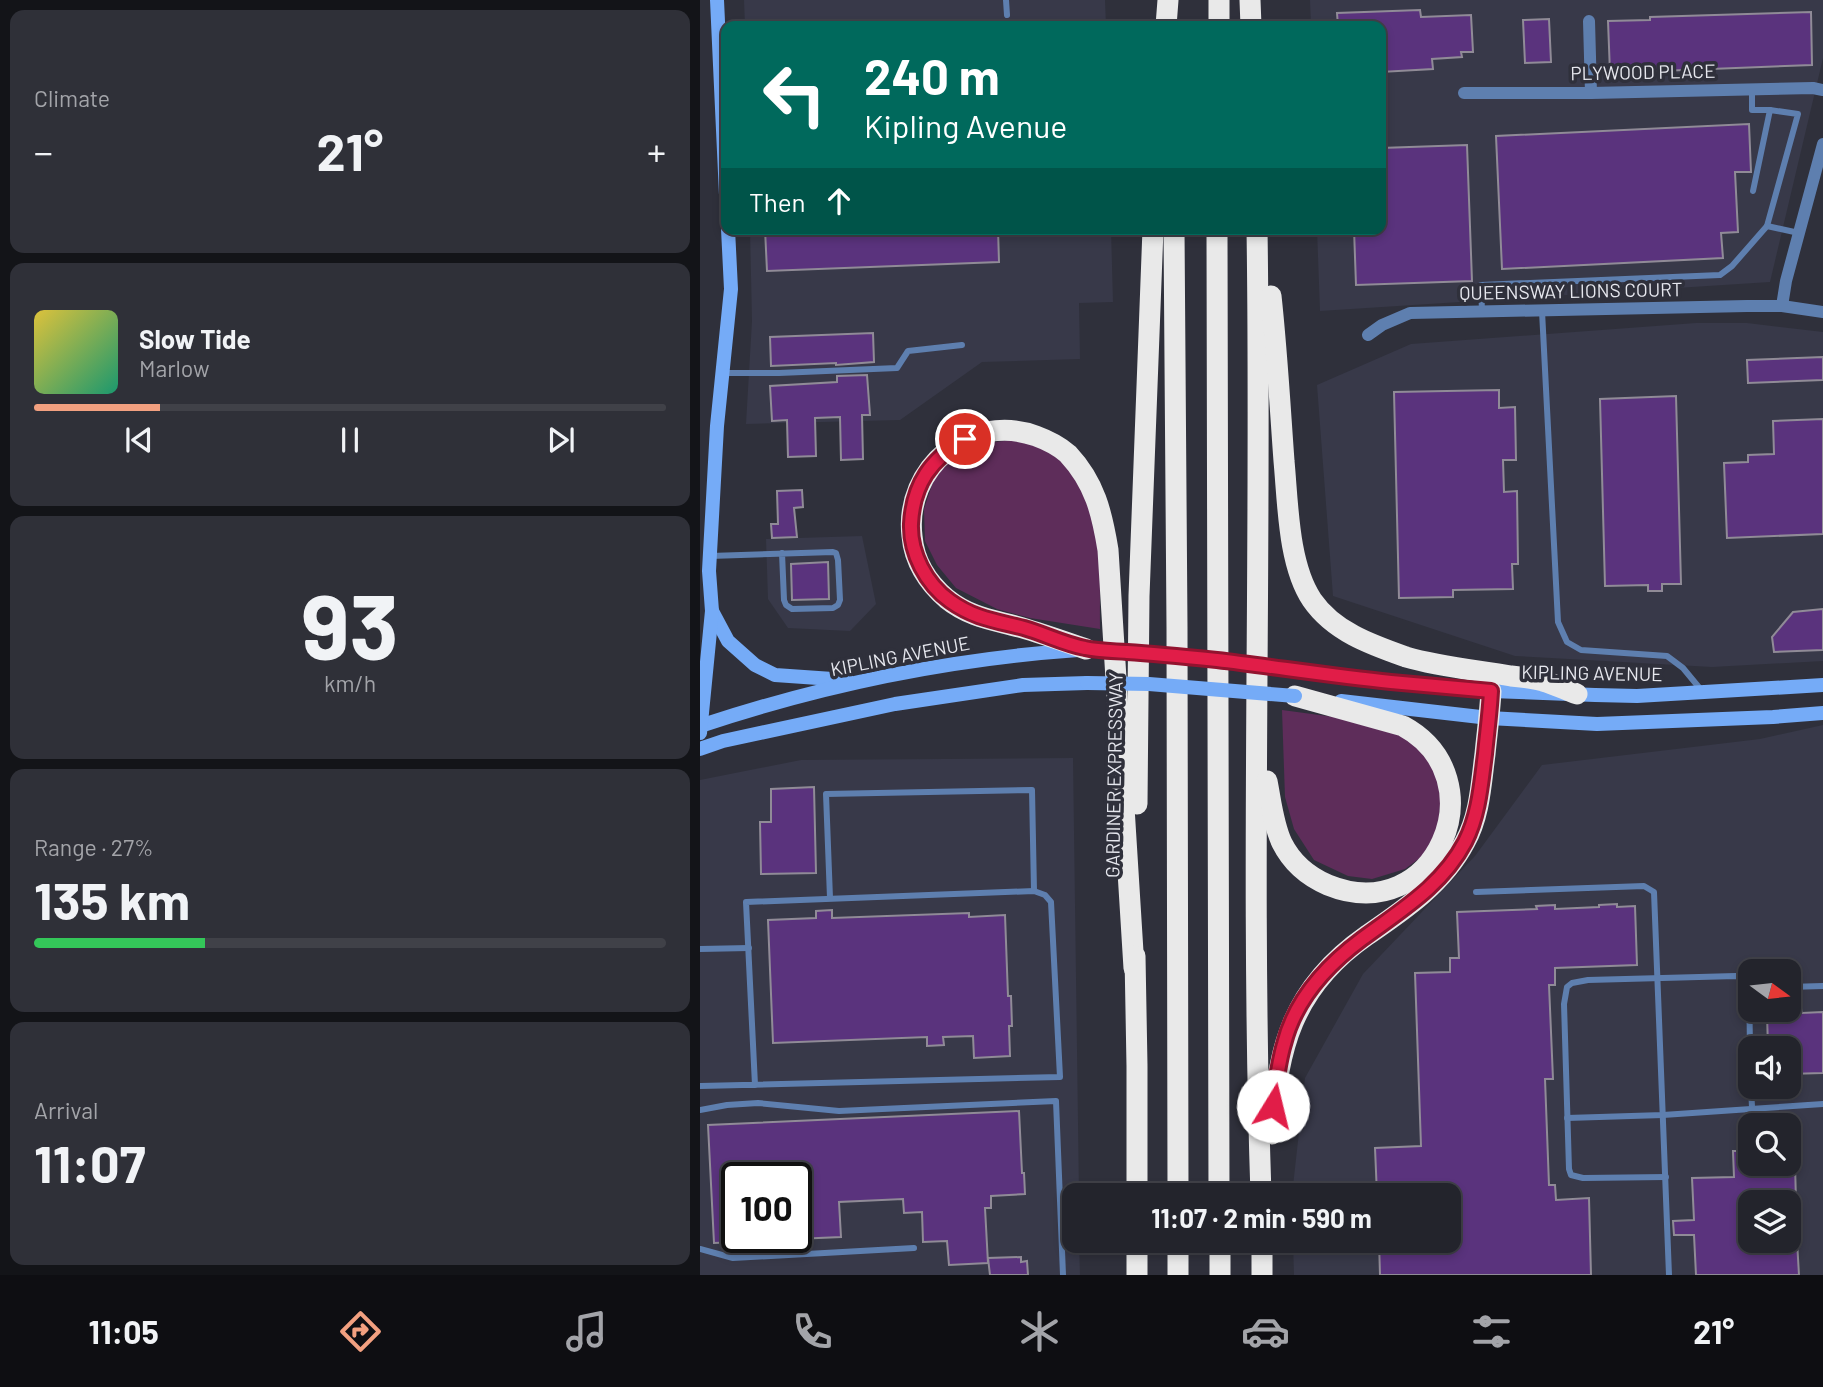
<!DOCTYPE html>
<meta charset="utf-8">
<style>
body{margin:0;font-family:Barlow,sans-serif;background:#2f3038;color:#f1f3f6;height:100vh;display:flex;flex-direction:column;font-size:26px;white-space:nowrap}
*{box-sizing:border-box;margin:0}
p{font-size:23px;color:#a3a4a9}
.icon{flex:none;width:38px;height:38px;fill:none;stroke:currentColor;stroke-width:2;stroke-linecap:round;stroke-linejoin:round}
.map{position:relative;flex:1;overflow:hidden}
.sheet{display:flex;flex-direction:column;gap:10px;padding:10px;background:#131418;width:700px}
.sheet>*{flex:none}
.guide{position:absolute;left:21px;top:21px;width:665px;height:214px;border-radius:14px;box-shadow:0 4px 10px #0003,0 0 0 2px #404148;background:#00695c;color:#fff;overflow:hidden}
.needle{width:46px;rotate:105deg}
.tools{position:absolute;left:1038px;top:959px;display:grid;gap:14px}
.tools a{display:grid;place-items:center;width:63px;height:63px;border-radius:14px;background:#23242c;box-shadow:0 4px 10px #0003,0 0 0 2px #404148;font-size:35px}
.speed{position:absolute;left:21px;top:1162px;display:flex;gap:14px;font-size:35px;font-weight:700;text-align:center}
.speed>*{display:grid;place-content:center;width:91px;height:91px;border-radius:50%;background:#23242c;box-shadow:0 4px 10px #0003,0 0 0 2px #404148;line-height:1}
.speed .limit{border:4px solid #111;border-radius:10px;background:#fff;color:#111}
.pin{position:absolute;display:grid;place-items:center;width:60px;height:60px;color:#fff;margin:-30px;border:4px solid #fff;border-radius:50%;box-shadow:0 2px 7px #0007}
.me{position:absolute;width:77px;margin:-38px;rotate:9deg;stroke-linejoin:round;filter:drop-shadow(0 0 5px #0008)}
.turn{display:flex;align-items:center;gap:24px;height:147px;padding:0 28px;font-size:32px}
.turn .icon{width:91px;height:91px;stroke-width:2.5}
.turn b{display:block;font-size:49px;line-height:60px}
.then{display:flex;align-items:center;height:66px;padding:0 28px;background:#0003;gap:14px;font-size:26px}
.big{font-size:52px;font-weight:700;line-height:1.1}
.sheet .widget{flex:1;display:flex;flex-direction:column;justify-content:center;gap:10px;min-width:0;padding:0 24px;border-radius:14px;background:#2f3038}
.sheet .dial{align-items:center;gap:0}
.dial b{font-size:91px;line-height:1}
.song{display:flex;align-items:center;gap:21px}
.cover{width:84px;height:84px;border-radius:10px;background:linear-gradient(135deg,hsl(50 70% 55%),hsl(160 70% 35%))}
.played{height:7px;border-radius:4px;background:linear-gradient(90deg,#f2a080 20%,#404148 20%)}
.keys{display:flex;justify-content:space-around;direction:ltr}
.heat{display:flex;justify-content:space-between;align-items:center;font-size:38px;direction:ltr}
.charge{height:10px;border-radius:5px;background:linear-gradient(90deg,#34c759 27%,#404148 0)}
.trip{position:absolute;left:362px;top:1183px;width:399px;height:70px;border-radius:14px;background:#23242c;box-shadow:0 4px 10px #0003,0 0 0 2px #404148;font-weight:700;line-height:70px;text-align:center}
.dock{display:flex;height:112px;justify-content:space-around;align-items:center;background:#0e0e12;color:#a3a4a9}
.dock .icon{width:49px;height:49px}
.dock .current{color:#f2a080}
.dock b{font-size:32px;color:#f1f3f6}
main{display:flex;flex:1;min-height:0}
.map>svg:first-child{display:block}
.built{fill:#383949;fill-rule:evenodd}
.green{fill:#5e2d5a}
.building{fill:#5a337d;stroke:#908b97;stroke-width:2}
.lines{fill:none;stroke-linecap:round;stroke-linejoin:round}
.service{stroke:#5e7faf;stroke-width:6}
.minor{stroke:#5e7faf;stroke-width:12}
.secondary{stroke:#75abf7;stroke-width:14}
.motorway{stroke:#e9e9e9;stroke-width:21}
.secondary-bridge{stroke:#75abf7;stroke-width:14}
.route-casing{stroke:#92132f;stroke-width:18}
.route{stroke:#e11d48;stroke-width:12}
.labels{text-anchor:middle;stroke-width:7;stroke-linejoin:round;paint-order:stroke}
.street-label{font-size:19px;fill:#e6e7ee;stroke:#2f303b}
</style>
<main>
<section class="sheet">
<div class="widget"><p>Climate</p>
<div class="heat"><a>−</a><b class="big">21°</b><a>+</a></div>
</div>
<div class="widget">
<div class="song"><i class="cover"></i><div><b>Slow Tide</b><p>Marlow</p></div></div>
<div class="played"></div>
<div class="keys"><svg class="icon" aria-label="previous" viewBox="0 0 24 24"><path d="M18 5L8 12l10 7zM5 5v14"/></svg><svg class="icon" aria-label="pause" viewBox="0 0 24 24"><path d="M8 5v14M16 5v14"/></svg><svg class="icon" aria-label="next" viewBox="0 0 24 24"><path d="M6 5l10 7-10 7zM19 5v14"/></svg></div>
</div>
<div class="widget dial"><b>93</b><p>km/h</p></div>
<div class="widget"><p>Range · 27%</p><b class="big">135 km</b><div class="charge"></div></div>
<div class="widget"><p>Arrival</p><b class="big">11:07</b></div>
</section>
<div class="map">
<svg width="1123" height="1275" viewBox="0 0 1123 1275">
<rect width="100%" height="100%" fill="#2f303b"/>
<g class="built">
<polygon points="44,0 405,0 406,26 45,26"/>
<polygon points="610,0 1123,0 1123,58 1070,282 620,311 617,229 681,229 681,26 611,26"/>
<polygon points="50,229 411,229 413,302 379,303 380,359 282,362 200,420 46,424 52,321"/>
<polygon points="996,323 1047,323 1123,332 1123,661 1012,667 815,656 633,596 617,385 711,344"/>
<polygon points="162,536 176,604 150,631 88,628 68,599 66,539"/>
<path d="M 1123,725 L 1123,1275 L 594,1275 L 593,1241 L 749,1241 L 749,1195 L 592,1195 L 605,1078 L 663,974 L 775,856 L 842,765 L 1060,739 ZM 1050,971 L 1088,971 L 1088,1010 L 1050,1010 ZM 1050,1048 L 1088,1048 L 1088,1087 L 1050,1087 ZM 1050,1125 L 1088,1125 L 1088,1164 L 1050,1164 ZM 1050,1202 L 1088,1202 L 1088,1241 L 1050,1241 Z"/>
<path d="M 373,758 L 379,1195 L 374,1195 L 374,1241 L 379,1241 L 380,1275 L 0,1275 L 0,780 L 101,760 ZM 37,1178 L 96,1178 L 96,1237 L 37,1237 Z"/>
</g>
<g class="green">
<path d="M 327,439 C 338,445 352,450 360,458 C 407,504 399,569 400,629 L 330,618 L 297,609 L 256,588 L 237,565 L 225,541 L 224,509 L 233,482 L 249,460 L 272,444 Z"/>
<polygon points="582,710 634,717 709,738 732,761 741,787 739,823 728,852 705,869 672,879 648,876 614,860 594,829 585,797"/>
</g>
<g class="building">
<polygon points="720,10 721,17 771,15 773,52 761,52 762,57 732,59 733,69 681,72 681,26 638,26 637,13"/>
<polygon points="1111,12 1112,65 910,73 908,21 950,20 950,17"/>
<polygon points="849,19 851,62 825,63 823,20"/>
<polygon points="1049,124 1051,172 1035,172 1038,232 1021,233 1023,258 802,269 796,136"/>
<polygon points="767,145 772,281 656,285 654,229 681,229 681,148"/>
<polygon points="65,229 298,229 299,262 67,271"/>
<polygon points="173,333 174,362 136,365 136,363 71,366 70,337"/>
<polygon points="1123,357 1123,380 1048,383 1047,360"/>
<polygon points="167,375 170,415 162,415 163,459 141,460 140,417 115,418 116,456 88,457 87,420 72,421 70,386 137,382 137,376"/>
<polygon points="799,390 799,408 815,407 816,460 803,460 804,492 817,491 818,564 812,564 813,589 753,590 753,597 699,598 694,392"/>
<polygon points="976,396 981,584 962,584 962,591 948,591 948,585 905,586 900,399"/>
<polygon points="1123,419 1123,534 1027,538 1024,463 1048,462 1048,455 1074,454 1073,421"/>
<polygon points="102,490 103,507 94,508 97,537 72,538 71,524 78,524 77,491"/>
<polygon points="128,562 129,599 92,600 91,564"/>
<polygon points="1123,609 1123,650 1074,652 1072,637 1093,612"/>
<polygon points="114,787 116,873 61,874 60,822 71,822 71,789"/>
<polygon points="917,904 917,907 935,906 937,965 855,968 855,985 849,985 853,1079 845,1079 849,1185 855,1185 856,1200 889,1198 891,1275 680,1275 679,1241 749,1241 749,1195 677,1195 675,1148 721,1146 715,973 750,972 750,958 759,958 757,912 837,909 836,906 855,905 855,909 899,907 899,905"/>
<polygon points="132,910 132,918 269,913 269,917 305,915 308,996 311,996 312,1026 309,1026 310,1056 274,1058 273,1036 243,1037 244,1045 227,1046 227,1037 73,1043 68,920 116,918 116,911"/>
<polygon points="1101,1004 1102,1013 1123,1012 1123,1073 1088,1074 1088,1048 1068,1048 1067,1014 1085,1013 1084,1010 1088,1010 1088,1005"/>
<polygon points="319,1111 322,1173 324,1173 325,1194 291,1196 291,1208 285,1208 288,1263 249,1265 247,1241 223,1242 222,1212 204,1213 203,1199 139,1202 141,1237 96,1239 96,1178 37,1178 37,1242 14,1243 8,1125"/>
<polygon points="1050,1148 1050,1164 1095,1164 1096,1202 1050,1202 1050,1241 1097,1241 1099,1275 996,1275 994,1235 974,1235 973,1221 994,1220 992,1178 1034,1177 1033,1151 1037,1151 1038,1149"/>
<polygon points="321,1257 321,1262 327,1261 328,1275 290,1275 288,1258"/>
</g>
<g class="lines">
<g class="service">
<polyline points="306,0 307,15"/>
<polyline points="1052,90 1052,110 1070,110"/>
<polyline points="1053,191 1070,110 1098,114 1067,226 1099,233"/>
<polyline points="782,311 781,285 1020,275 1032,266 1067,226"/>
<polyline points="842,311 858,622 867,642 881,650 967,656 983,668 1002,691"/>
<polyline points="23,373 79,373 197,368 208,351 262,345"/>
<polyline points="10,556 133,552 136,553 138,560 140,600 138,605 133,608 92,609 86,605 84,600 82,553"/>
<polyline points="776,892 944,886 954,892 969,1275"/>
<polyline points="130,898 126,794 332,790 334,891"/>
<polyline points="0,949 49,948"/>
<polyline points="1049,981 1050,1048"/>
<polyline points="1088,987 1123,986"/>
<polyline points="0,1086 360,1077 351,902 345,895 334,891 46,902 55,1085"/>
<polyline points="1051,1087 1052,1107"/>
<polyline points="0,1110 27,1105 58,1103 139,1111 356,1101 363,1275"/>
<polyline points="867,1118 963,1115 1123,1104"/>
<polyline points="966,1177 883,1178 871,1175 869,1169 864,1004 867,987 872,983 888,980 1036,976 1050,982"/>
<polyline points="0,1249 33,1258 214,1248"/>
</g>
<g class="minor">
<polyline points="889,21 891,93"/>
<polyline points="764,93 891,93 1113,88 1123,90"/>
<polyline points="1082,306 1086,281 1123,144"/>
<polyline points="668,335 682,325 710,313 1047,306 1082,306 1123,312"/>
</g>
<g class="secondary">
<polyline points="17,0 26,195"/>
<polyline points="12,611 28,641 55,665 75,675 147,680"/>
<polyline points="593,670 690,682 791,691 895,695 937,696 1123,685"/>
<polyline points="641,701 789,718 897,724 1073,717 1123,713"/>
<path d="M 0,726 C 123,685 249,659 378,650"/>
<polyline points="0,733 12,611 9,571 17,426 31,289 28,229"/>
<polyline points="0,749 23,741 195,704 323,685 387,683"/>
</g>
<g class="motorway">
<polyline points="550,0 551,26"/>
<polyline points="466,26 468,0"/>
<polyline points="519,26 519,0"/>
<polyline points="474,229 477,627 478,1195"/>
<polyline points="517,229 519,1195"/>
<path d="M 557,229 C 562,551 550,873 561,1195"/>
<path d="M 571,296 C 577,351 580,406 584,461 C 588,503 588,564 612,600 C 634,632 672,645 706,657 C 740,667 776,670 811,676 C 821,677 833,678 843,681 C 854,684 866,690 877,694"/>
<path d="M 386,649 C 366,642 346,635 326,629 C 297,620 272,619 247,599 C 228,583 214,561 212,536 C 204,468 270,412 336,436 C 347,440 359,446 368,454 C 395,483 402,513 408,550 L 434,968"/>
<path d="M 567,781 C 571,801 573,824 582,843 C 592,863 607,876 628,885 C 736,929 799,778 703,726 L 595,696"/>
<polyline points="437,804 439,596 453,229"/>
<polyline points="435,956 437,1066 437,1195"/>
<path d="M 572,1134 C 576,1049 593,987 666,936 C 704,910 743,884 765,842 C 780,815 781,784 785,754 C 787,733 790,712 791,691"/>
<polyline points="437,1241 437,1275"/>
<polyline points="478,1241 478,1275"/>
<polyline points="520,1241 520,1275"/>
<polyline points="562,1275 562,1241"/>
</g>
<g class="secondary-bridge">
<polyline points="386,649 514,660 593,670"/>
<polyline points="387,683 449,684 595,696"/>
</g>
</g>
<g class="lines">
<defs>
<path id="route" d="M 265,439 C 231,459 213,484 211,524 C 210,553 226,584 250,601 C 275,619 297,621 324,628 C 345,634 364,644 385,648 C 398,651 413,651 427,652 C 457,654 487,657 517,660 C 575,667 633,676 691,682 C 724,685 758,688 791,691 C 790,712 787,733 785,754 C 781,784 779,815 765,842 C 742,886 701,910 662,939 C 627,965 595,1000 584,1044 C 578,1064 576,1085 573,1106"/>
</defs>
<use href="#route" class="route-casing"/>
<use href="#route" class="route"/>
</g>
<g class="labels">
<g class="street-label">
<text transform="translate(943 72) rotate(-1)" y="7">PLYWOOD PLACE</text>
<text transform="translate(871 291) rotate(-1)" y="7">QUEENSWAY LIONS COURT</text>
<text transform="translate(200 656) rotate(-11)" y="7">KIPLING AVENUE</text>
<text transform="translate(892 673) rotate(1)" y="7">KIPLING AVENUE</text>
<text transform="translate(414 775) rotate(-89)" y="7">GARDINER EXPRESSWAY</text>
</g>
</g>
</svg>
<div class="tools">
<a><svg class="needle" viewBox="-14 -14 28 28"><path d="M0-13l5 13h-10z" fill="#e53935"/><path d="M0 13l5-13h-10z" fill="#a3a4a9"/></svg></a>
<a><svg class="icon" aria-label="sound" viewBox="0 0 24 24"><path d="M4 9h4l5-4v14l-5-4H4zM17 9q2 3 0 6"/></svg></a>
<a><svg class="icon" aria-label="search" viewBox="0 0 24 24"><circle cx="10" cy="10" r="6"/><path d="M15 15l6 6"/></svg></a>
<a><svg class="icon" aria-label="layers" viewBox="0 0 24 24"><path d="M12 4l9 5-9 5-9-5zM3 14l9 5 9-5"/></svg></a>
</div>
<div class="speed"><div class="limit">100</div></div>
<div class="pin" style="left:265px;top:439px;background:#d93025"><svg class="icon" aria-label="arrive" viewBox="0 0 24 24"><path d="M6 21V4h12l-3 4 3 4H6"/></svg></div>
<svg class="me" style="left:573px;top:1106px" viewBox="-20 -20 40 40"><circle r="19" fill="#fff"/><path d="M0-13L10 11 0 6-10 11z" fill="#e11d48"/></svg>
<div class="trip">11:07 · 2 min · 590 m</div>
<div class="guide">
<div class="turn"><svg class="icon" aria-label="left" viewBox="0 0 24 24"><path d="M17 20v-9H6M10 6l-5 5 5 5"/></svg><div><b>240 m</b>Kipling Avenue</div></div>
<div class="then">Then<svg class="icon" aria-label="ahead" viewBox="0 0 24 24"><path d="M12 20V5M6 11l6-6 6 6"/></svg></div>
</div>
</div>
</main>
<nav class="dock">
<b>11:05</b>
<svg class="icon current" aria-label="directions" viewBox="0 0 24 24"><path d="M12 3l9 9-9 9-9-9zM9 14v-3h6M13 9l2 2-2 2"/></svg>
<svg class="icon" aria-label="music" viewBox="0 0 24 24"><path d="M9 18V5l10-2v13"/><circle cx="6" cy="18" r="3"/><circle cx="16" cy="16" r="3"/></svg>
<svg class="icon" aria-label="phone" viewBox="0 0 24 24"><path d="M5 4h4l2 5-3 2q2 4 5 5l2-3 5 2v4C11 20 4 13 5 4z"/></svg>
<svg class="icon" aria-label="climate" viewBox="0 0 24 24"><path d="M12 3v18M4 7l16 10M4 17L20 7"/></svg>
<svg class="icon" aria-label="car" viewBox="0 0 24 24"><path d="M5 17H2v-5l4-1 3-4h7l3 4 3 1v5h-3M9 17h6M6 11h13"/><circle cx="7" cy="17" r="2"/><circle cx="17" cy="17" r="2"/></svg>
<svg class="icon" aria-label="filters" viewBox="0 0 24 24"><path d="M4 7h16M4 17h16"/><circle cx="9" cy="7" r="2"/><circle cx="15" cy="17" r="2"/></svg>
<b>21°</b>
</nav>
